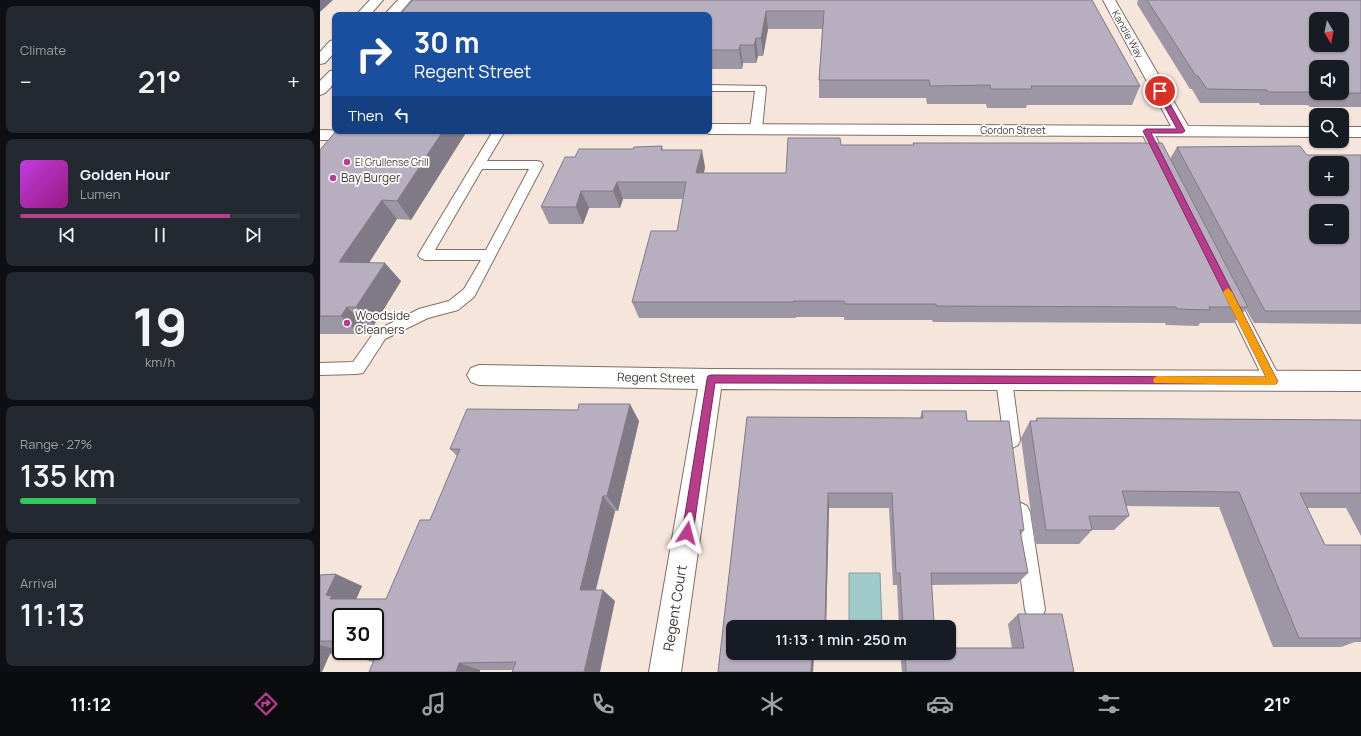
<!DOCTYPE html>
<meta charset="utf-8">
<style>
body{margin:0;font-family:Manrope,sans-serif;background:#242831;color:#f1f3f6;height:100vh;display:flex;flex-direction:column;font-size:15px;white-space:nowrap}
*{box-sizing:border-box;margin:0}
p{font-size:13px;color:#9ea1a6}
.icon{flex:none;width:22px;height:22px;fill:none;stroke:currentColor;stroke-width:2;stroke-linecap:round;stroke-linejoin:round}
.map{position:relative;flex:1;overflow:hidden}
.sheet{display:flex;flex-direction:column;gap:6px;padding:6px;background:#0d0f14;width:320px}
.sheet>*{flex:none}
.banner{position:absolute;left:12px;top:12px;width:380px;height:122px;border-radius:8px;box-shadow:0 1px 3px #0004;background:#1a4fa0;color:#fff;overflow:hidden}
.needle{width:26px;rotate:170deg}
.fabs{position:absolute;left:989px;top:12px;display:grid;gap:8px}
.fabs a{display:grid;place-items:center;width:40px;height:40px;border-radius:8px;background:#171b24;box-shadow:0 1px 3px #0004;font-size:20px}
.speed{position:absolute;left:12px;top:608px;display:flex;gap:8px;font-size:20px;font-weight:700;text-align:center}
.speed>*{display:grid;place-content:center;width:52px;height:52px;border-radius:50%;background:#171b24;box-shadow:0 1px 3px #0004;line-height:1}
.speed .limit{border:2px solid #111;border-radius:6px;background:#fff;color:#111}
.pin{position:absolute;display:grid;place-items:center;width:34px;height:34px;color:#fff;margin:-17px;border:2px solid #fff;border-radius:50%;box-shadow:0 1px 4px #0007}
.me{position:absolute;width:44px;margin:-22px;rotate:9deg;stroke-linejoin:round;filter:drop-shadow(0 0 3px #0008)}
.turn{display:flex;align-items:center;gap:14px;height:84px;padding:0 16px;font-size:18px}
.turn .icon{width:52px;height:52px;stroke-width:2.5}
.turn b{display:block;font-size:28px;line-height:34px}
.then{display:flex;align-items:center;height:38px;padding:0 16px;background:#0003;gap:8px;font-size:15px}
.big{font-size:30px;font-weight:600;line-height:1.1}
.sheet .widget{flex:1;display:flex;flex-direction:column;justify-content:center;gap:6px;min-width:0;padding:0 14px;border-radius:8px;background:#242831}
.sheet .dial{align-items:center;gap:0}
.dial b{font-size:52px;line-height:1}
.song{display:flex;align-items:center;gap:12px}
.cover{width:48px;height:48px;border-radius:6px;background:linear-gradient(135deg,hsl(290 70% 55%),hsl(310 70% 35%))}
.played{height:4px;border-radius:2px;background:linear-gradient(90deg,#ba3d8d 75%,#363941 75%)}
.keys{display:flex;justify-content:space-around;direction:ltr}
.heat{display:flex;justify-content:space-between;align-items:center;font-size:22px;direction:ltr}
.charge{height:6px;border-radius:3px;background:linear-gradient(90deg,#34c759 27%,#363941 0)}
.trip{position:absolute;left:406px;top:620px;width:230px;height:40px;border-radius:8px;background:#171b24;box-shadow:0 1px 3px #0004;font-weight:600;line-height:40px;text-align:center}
.tabs{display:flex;height:64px;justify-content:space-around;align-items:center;background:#090b0e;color:#9ea1a6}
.tabs .icon{width:28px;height:28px}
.tabs .selected{color:#ba3d8d}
.tabs b{font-size:18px;color:#f1f3f6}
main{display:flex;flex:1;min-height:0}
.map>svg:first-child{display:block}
.water{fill:#a0cbcb;stroke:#839f9e}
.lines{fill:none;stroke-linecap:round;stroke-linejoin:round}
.service-casing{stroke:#7f6f66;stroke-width:2}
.minor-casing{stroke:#7f6f66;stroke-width:2}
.primary-casing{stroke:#7f6f66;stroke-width:2}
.service{fill:#fff;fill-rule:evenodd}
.minor{fill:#fff;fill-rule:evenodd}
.primary{fill:#fff;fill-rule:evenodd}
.wall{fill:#9d96a4;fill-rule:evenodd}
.shaded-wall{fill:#807a86}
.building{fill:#b7afbf;stroke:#807a86;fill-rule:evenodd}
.route{fill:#ba3d8d;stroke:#79285c}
.slow{fill:#f59e0b}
.poi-dot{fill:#ba3d8d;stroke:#fff;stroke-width:1.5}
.labels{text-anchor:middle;stroke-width:3.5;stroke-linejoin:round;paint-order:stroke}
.far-street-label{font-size:10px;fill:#403935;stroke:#fff}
.far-poi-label{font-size:10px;fill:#403935;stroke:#fff;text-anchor:start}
.poi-label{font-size:12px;fill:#403935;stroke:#fff;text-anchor:start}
.street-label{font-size:12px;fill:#403935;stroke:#fff}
.near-street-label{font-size:14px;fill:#403935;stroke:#fff}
</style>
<main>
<section class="sheet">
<div class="widget"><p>Climate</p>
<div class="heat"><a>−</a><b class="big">21°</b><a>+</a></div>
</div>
<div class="widget">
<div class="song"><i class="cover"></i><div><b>Golden Hour</b><p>Lumen</p></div></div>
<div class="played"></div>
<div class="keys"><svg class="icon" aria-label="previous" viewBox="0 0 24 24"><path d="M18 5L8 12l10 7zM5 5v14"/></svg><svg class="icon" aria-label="pause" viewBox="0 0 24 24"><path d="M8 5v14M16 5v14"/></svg><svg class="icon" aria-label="next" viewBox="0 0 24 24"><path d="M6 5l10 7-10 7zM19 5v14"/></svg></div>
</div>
<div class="widget dial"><b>19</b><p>km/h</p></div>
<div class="widget"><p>Range · 27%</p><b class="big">135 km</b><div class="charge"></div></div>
<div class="widget"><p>Arrival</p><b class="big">11:13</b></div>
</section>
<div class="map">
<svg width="1041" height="672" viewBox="0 0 1041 672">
<rect width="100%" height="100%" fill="#f6e5db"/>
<polygon class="water" points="529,573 560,573 562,627 529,627"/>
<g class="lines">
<defs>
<g id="service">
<polygon points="389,85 445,86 446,88 442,129 440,131 436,132 430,129 435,91 389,91"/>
<polygon points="827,128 833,131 848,162 846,165 838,165 836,162 821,131"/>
<path d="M 173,131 L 185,131 L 167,161 L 217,161 L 221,162 L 223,165 L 154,297 L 138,310 L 108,318 L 65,339 L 43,373 L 37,374 L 0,375 L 0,363 L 33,362 L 55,331 L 99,309 L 129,301 L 144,289 L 161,260 L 105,260 L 100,258 L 98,255 ZM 162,169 L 209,169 L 166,250 L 115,250 Z"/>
<polygon points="911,293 916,294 959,376 961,381 959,386 953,388 947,386 904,298 906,294"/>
<polygon points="684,373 690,375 692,380 700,440 698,445 692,448 686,445 684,440 676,380 678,375"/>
<polygon points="701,503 707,506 710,512 725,610 722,617 715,620 708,617 705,610 692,512 695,506"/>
</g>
<g id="minor">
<polygon points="783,0 795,0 868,126 996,127 996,137 389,134 382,131 389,131 389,124 851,126"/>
<rect x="1022" y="127" width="19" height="10"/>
<polygon points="0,130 39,131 37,134 16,140 0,140"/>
<polygon points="159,365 391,369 1041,371 1041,391 401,389 361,672 329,672 378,389 159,385 151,382 147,375 151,368"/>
</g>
<g id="primary">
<polygon points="50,0 63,0 50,15 36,15"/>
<polygon points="78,0 91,0 78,15 64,15"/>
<polygon points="15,40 15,52 5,63 0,64 0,52 10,41"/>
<polygon points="15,70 15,83 5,93 0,95 0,81 10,71"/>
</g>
</defs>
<use href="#service" class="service-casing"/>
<use href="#minor" class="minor-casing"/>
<use href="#primary" class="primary-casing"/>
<use href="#service" class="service"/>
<use href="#minor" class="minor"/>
<use href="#primary" class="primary"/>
</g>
<g class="wall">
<polygon points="772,0 820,86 812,105 707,105 706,108 667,108 666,104 607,104 606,98 499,98 499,80 502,29 448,29 443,56 438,56 436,63 423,63 422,69 389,69 389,15 79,15"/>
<path d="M 818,0 L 1041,0 L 1041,107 L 990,107 L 988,105 L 940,105 L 939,103 L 880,103 L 872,89 L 870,89 L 817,4 ZM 996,67 L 1022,93 L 996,93 Z"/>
<polygon points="16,131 147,131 91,220 77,219 49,263 81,281 54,325 45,325 40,334 0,334 0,150"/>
<polygon points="593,143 850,159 857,147 987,155 1041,155 1041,324 934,323 926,309 914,323 880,323 878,326 846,325 845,323 613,322 612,320 524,320 524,317 476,317 476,318 319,318 312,302 357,231 363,199 303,199 300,208 269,208 263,224 229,224 221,207 255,157 313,149 342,146 343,150 385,167 384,173 466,173 521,145 593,145"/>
<polygon points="602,411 647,421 704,530 701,535 708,573 697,584 611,585 614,623 623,627 579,627 577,585 573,585 569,508 509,508 506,627 413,627 494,653 493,672 398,672 427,417 600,418"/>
<polygon points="717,418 1041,420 1041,536 1026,508 987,508 1005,545 1041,545 1041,642 1035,642 1021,647 953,647 899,507 806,506 809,516 794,530 772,530 759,544 715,544 701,438 710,421 715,421"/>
<polygon points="319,421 298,511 295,511 276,590 295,601 193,670 160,670 160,672 49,672 53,662 36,657 55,651 21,617 21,649 14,649 11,654 10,654 0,672 0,575 42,586 36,599 66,599 110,520 137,456 130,449"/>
<polygon points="698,614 754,672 582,672 580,653 629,653 692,648 688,624"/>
</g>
<g class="shaded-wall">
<polygon points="0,0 13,0 0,12"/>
<polygon points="446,11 448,29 443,56 441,38"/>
<polygon points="436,38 438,56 436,63 434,45"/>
<polygon points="420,45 423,63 422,69 419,50"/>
<polygon points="123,131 147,131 91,220 77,201"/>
<polygon points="382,150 385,167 380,190 376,173"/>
<polygon points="297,182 303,199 300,208 293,191"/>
<polygon points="261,191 269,208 263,224 256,207"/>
<polygon points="62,200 77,219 37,281 19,262"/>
<polygon points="65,263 81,281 54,325 36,307"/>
<polygon points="27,307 45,325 40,334 21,316"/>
<polygon points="310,404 319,421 298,511 287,496"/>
<polygon points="508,493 509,508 506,627 505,627"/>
<polygon points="283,496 295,511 273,600 260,590"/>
<polygon points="16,574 42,586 34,604 10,599 6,595"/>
<polygon points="283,590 295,601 280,672 264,672"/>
<polygon points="0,645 14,649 11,654 0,651"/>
<polygon points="0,651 10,654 2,672 0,672"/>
<polygon points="492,653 494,653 493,672 491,672"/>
<polygon points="139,663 160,670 160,672 136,672"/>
</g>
<g class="building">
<polygon points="93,0 772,0 820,86 711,86 712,89 671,89 670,85 610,86 609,80 499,80 504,11 446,11 441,38 436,38 434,45 420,45 419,50 389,50 389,15 79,15"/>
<path d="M 827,0 L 1041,0 L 1041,93 L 998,93 L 1022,93 L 1022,67 L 996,67 L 996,92 L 948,92 L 947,90 L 887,89 L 878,76 L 876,76 ZM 996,19 L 1022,19 L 1022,45 L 996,45 Z"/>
<polygon points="15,82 15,91 11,87"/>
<polygon points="16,131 123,131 77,201 62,200 19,262 65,263 36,307 27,307 21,316 0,316 0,150"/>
<polygon points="468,138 520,138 521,145 594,145 593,143 842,143 928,307 889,307 890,310 857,309 856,307 616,306 616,304 525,304 524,301 474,301 474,302 312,302 331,231 357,231 366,182 297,182 293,191 261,191 256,207 221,207 245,157 255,157 259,149 313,149 314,147 342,146 341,150 382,150 376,173 466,173"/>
<path d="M 980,146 L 987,155 L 1041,155 L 1041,311 L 945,311 L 857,147 ZM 996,163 L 1022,163 L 1022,189 L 996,189 ZM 996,211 L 1022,211 L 1022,237 L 996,237 Z"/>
<polygon points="259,404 310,404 287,496 283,496 260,590 283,590 264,672 192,672 196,662 139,663 136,672 49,672 55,658 36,657 38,651 55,651 55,617 21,617 21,641 0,641 0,575 16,574 6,595 12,596 10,599 66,599 100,520 110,520 140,449 130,449 147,409 258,410"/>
<polygon points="602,411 646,411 647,421 689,421 704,530 700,530 708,573 611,573 614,623 623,623 623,627 583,627 580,573 576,573 572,493 508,493 505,627 413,627 413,653 492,653 491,672 398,672 427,417 603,418"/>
<polygon points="717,418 1041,420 1041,493 980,493 1005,545 1041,545 1041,638 979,638 919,492 802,491 809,516 769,516 772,530 726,530 710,421 717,421"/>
<polygon points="698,614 742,614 754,672 586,672 585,653 629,653 629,648 704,648"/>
</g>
<polygon class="route" points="837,90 843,91 865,131 862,133 831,133 956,378 958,381 956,384 395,383 373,533 371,537 367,539 363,537 362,533 387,379 388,376 391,375 946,377 823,131 826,129 857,129 836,91"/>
<polygon class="slow" points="908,288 912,292 956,378 958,381 956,384 953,385 834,383 833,380 834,378 837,376 946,377 903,292"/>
<g class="poi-dot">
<circle cx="27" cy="162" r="4"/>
<circle cx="13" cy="178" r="4"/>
<circle cx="27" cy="323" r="4"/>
</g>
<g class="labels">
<g class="far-street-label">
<text transform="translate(808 34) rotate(61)" y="4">Kandle Way</text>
<text x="693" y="134">Gordon Street</text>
</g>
<g class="far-poi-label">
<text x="35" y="166">El Grullense Grill</text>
</g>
<g class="poi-label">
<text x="21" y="182">Bay Burger</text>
<text x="35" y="320">Woodside<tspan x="35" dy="14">Cleaners</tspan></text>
</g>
<g class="street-label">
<text transform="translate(336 378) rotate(1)" y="4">Regent Street</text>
</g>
<g class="near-street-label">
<text transform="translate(355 608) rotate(-81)" y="5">Regent Court</text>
</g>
</g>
</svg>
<div class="fabs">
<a><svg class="needle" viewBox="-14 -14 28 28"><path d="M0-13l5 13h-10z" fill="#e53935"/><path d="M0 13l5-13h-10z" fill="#9ea1a6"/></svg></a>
<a><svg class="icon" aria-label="sound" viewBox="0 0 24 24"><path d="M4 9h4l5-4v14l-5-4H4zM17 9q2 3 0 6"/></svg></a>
<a><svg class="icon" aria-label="search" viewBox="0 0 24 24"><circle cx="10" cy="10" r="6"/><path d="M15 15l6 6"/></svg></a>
<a>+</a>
<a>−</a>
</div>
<div class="speed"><div class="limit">30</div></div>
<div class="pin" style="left:840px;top:91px;background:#d93025"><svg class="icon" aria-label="arrive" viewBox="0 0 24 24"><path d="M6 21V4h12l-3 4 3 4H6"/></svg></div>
<svg class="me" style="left:367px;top:533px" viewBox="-20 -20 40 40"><path d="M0-17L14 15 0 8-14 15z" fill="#ba3d8d" stroke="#fff" stroke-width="4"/></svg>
<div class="trip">11:13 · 1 min · 250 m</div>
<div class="banner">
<div class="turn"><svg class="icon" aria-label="right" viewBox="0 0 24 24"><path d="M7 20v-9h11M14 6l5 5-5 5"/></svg><div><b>30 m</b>Regent Street</div></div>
<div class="then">Then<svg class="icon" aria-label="left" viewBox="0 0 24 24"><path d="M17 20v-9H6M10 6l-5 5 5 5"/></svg></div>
</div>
</div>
</main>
<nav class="tabs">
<b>11:12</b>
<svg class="icon selected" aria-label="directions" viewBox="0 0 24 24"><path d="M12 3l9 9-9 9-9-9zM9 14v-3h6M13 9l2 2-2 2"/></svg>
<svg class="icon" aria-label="music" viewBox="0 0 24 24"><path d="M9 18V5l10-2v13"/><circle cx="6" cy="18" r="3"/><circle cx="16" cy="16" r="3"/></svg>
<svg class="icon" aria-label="phone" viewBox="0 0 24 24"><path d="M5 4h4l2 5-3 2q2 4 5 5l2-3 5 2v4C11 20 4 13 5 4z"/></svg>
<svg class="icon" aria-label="climate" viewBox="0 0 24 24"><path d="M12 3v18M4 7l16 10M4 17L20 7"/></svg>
<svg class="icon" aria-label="car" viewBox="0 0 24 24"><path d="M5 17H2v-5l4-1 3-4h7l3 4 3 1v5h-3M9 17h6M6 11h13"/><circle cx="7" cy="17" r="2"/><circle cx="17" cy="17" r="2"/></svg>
<svg class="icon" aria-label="filters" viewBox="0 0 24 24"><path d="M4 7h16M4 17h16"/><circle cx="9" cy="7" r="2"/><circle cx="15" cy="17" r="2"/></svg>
<b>21°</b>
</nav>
